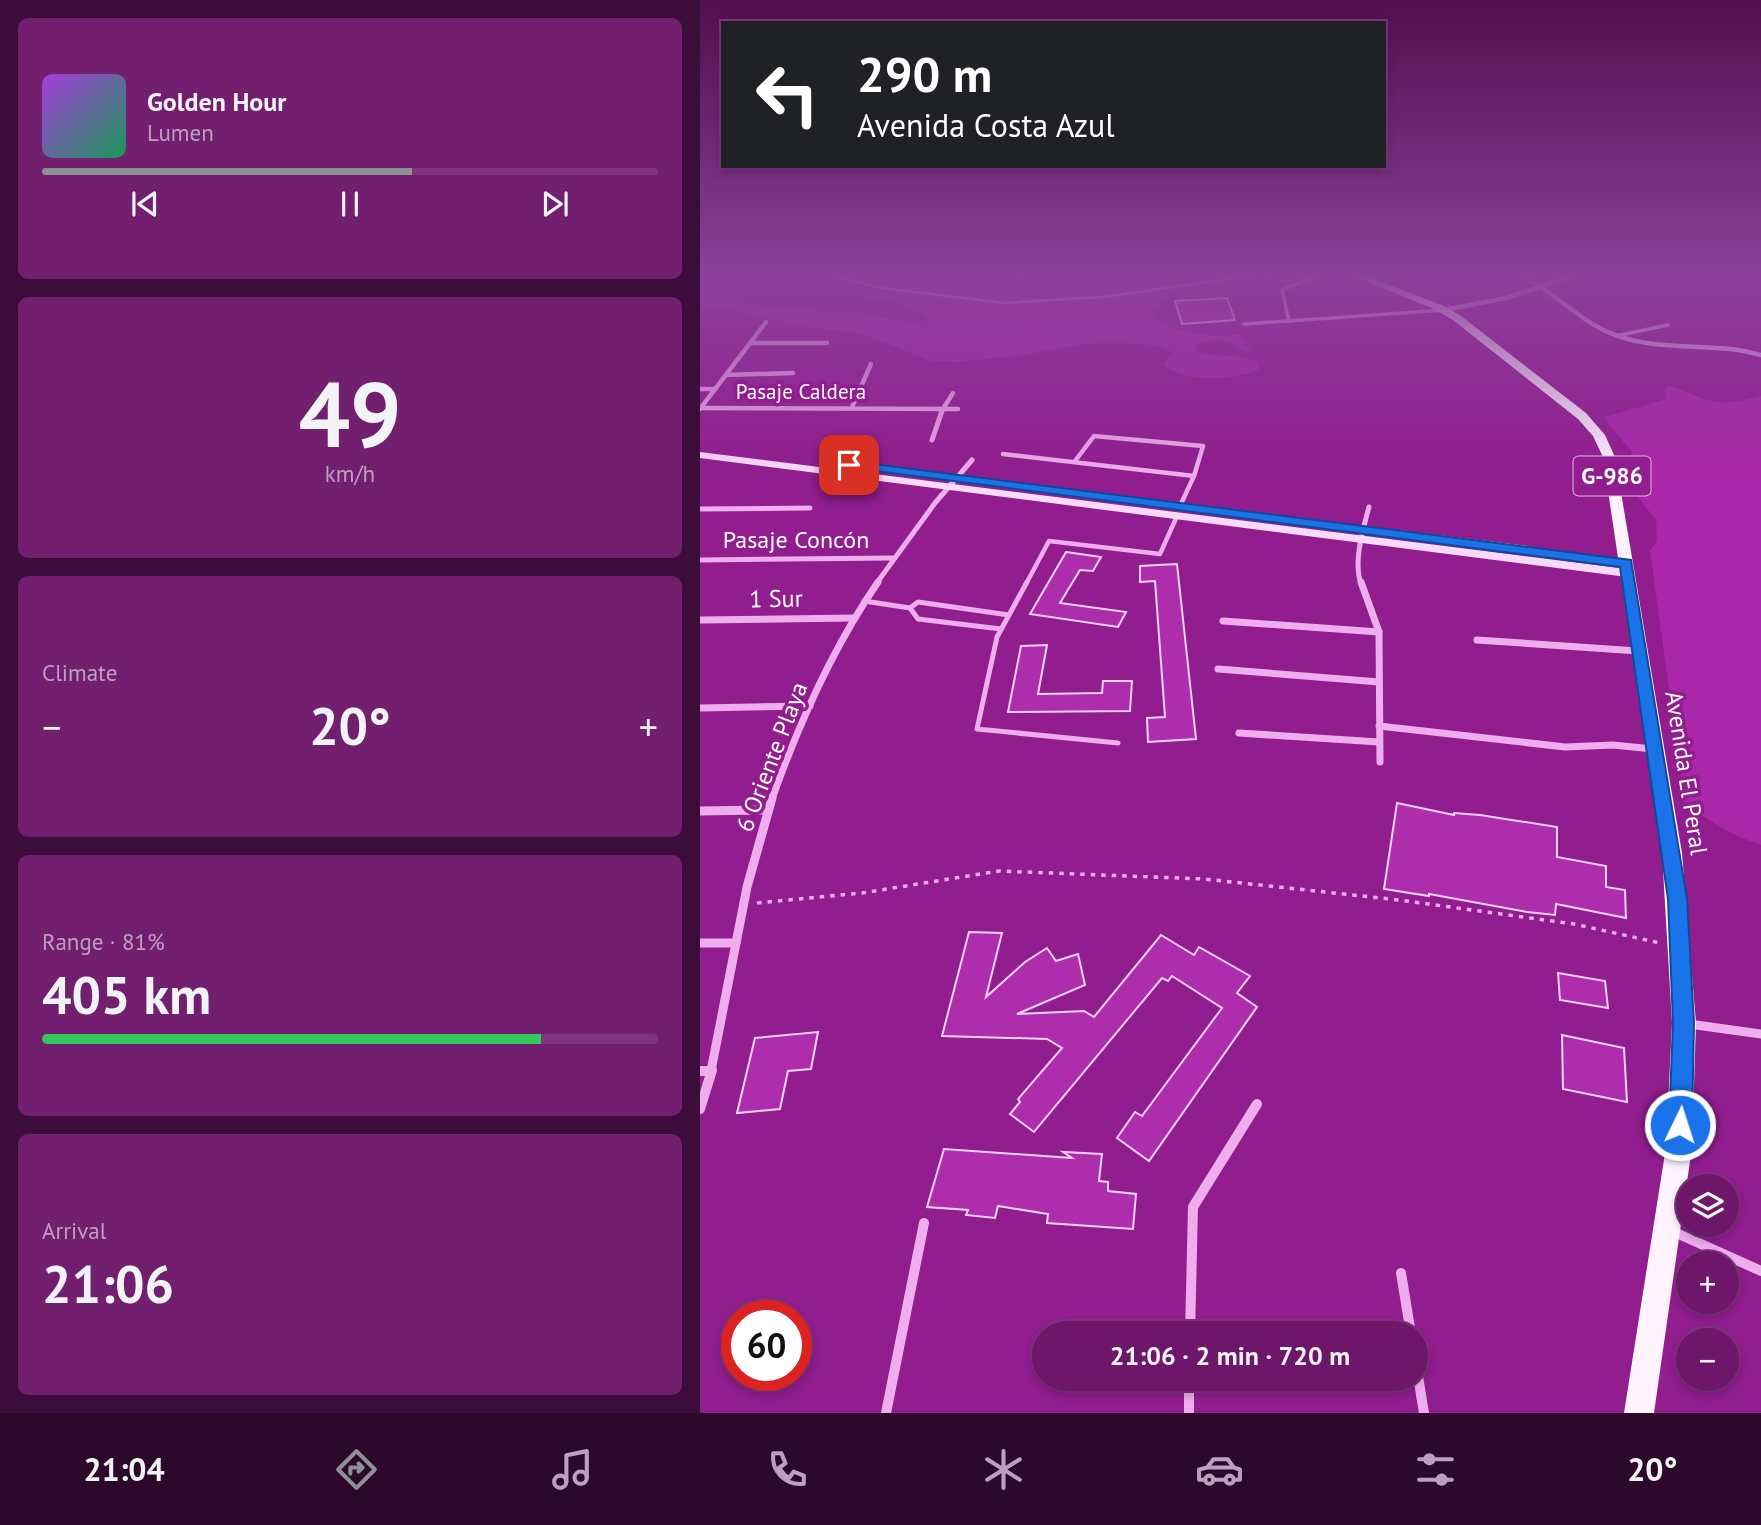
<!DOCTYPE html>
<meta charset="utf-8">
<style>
body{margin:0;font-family:"PT Sans",sans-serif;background:#721f70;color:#f1f3f6;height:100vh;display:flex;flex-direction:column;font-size:26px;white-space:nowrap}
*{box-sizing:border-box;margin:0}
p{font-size:23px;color:#bf9fc1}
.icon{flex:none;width:38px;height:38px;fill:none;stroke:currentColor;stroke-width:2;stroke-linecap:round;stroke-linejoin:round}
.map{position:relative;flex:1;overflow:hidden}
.sheet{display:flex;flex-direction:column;gap:18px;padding:18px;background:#3c0c3a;width:700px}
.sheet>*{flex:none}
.top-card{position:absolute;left:21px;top:21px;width:665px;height:147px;border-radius:0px;box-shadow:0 4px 10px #0003,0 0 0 2px #7f357e;background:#202124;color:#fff;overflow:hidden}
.fabs{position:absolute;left:976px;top:1174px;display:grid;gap:14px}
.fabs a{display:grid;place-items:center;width:63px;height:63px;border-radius:50%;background:#6d166a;box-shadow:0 4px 10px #0003,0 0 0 2px #7f357e;font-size:35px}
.speed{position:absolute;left:21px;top:1300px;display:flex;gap:14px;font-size:35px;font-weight:700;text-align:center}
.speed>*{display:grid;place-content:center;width:91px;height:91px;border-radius:50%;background:#6d166a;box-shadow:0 4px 10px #0003,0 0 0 2px #7f357e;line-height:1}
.speed .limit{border:10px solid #d22;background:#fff;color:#111}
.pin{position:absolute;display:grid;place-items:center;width:60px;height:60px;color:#fff;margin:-30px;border-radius:14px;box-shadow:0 4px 10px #0006}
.me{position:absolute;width:77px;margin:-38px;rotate:4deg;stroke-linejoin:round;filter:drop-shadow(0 0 5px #0008)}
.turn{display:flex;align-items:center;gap:24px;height:147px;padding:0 21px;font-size:32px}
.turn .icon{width:91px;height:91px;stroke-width:2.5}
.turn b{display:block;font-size:49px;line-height:60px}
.big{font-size:52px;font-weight:800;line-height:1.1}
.sheet .card{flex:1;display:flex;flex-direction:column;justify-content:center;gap:10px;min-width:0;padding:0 24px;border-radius:10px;background:#721f70}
.sheet .dial{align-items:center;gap:0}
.dial b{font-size:91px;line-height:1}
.song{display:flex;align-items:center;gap:21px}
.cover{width:84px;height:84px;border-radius:10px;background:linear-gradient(135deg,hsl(280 70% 55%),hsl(150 70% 35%))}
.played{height:7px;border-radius:4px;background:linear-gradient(90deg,#8c9099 60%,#7f357e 60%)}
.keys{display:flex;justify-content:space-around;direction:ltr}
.heat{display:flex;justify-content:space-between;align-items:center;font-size:38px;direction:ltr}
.charge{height:10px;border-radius:5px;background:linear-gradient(90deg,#34c759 81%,#7f357e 0)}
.trip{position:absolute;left:332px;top:1321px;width:396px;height:70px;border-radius:35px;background:#6d166a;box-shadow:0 4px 10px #0003,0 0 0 2px #7f357e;font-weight:800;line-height:70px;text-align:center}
.tabs{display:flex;height:112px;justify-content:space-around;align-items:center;background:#2c092a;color:#bf9fc1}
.tabs .icon{width:49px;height:49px}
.tabs .on{color:#8c9099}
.tabs b{font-size:32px;color:#f1f3f6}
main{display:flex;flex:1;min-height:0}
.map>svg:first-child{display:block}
.green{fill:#a927a8}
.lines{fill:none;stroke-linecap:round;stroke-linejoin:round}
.stream{stroke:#efa1ef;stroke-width:2.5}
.building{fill:#ae2dac;stroke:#fad3f9;stroke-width:2}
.path{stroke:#eeaded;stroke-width:3.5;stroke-dasharray:4.5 6;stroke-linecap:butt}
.lane-far2{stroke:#eeaded;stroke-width:3.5}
.lane-far1{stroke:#eeaded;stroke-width:4.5}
.lane{stroke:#eeaded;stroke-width:5}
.street-far4{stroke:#eeaded;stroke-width:4.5}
.street-far3{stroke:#eeaded;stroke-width:5}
.street-far2{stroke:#eeaded;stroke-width:7}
.street-far1{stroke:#eeaded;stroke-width:9}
.street{stroke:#eeaded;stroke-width:10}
.secondary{fill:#fadaf9;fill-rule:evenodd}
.primary{fill:#fff4fe;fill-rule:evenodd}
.route{fill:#1a73e8;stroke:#114b97;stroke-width:2}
.labels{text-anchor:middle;stroke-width:7;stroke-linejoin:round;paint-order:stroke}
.far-street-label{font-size:21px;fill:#fff;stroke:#911d8e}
.shield{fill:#911d8e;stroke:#debbdd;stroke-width:2}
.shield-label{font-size:23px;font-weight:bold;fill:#fff}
.street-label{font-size:24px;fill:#fff;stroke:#911d8e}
</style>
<main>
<section class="sheet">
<div class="card">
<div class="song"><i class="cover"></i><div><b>Golden Hour</b><p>Lumen</p></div></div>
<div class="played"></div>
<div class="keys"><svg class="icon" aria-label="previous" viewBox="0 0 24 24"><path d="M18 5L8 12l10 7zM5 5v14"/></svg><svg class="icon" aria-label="pause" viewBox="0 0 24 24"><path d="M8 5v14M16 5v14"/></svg><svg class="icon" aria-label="next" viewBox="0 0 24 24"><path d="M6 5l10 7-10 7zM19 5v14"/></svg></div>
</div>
<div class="card dial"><b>49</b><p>km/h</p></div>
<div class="card"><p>Climate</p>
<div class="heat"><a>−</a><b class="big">20°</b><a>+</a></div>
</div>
<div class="card"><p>Range · 81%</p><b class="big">405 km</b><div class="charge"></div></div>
<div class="card"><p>Arrival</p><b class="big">21:06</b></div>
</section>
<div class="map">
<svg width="1061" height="1413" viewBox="0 0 1061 1413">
<rect width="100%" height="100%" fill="#911d8e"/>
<g class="green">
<path d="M 113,276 L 327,276 L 324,278 L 328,286 L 327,294 L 344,297 L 368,290 L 416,287 L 439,281 L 525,276 L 643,276 L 684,292 L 636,284 L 622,283 L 594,290 L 555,283 L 472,293 L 450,311 C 462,330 496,334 517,336 C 525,337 532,333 540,335 L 551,351 L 543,352 C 528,339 516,337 496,345 L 496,351 C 516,359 540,352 559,363 L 558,370 C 533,380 484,383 463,365 L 472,352 L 455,345 L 414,343 L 385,344 L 323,355 L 257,362 L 231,361 L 160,333 L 107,327 L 36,311 L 0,306 L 0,294 L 71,307 L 164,313 L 208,323 L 222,323 L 226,320 L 227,317 L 202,303 L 153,296 Z"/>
<path d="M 968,385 C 1013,401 1012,409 1061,396 L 1061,845 C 1033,836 1009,821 985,804 L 950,551 L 957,541 L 956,520 L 922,477 L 932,452 L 909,425 L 905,417 L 967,399 L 965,391 Z"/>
</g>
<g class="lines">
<polyline class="stream" points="133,276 181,288 305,303 403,297 551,276"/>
</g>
<g class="building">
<polygon points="527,298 535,320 482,324 475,301"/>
<polygon points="366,552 401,557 393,571 380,570 360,603 426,612 418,627 330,614"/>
<polygon points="477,564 496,739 448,742 447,718 465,717 455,581 440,582 440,566"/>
<polygon points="347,645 338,694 402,693 403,681 432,681 430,711 308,712 321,646"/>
<polygon points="697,803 754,815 754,813 780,815 857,827 857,857 906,866 906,887 925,890 926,918 856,904 855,915 827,912 729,894 729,896 684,889"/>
<polygon points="269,932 302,933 286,997 325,962 347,948 356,961 378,954 385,985 317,1014 384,1011 394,1017 461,935 494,955 499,947 550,976 537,993 557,1007 449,1161 417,1138 435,1112 442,1116 522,1008 472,976 468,981 462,978 334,1132 310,1114 320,1102 318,1099 362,1048 347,1039 242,1036"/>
<polygon points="858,973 905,981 908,1008 860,1000"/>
<polygon points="118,1032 111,1069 88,1071 80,1109 37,1113 55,1038"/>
<polygon points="862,1035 924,1048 927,1102 863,1089"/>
<polygon points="244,1149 372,1158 363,1152 402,1154 399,1181 408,1182 408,1191 436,1194 433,1229 347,1223 348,1214 298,1206 295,1218 266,1215 268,1210 227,1207"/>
</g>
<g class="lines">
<polyline class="path" points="57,903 162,893 299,871 504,879 699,900 874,924 960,943"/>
<g class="lane-far2">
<polyline points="824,276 841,287"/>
<polyline points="589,321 582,290 616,276"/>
<polyline points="544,324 744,310"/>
<polyline points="916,336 968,325"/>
</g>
<g class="lane-far1">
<polyline points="303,454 494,476"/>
<polyline points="375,461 394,436 503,446 494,476 480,506"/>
<polyline points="326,584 349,541 460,554 477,516"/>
</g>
<g class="lane">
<polyline points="327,582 297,637 277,729 418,743"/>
<polyline points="164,601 210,608"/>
<polyline points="301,629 218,619 210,608 218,602 309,615"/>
</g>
<g class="street-far4">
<path d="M 841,287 C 865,303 886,324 913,334 C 959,353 1013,341 1061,355"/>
<polyline points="744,310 806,298 873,276"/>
<polyline points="51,343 127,343"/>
<polyline points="26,375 93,373"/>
<polyline points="0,389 15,389"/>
<polyline points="152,407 171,364"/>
<polyline points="1,408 258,409"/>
<polyline points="0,409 66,322"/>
<polyline points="241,412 253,393"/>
</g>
<g class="street-far3">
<polyline points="232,440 242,411"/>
<polyline points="0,509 110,508"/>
<polyline points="0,560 193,558"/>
<polyline points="176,584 235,503 272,460"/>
<path d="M 661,584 C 653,561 663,530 669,507"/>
</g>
<g class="street-far2">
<polyline points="661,582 679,632 680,762"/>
<polyline points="0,620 153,618"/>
<polyline points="523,621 679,632"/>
<polyline points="777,640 938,651"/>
<polyline points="518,669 679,682"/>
<polyline points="0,708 110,706"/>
<polyline points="679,726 865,747 913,745 953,749"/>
<polyline points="539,733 679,742"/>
<path d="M 72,799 C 99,723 132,649 178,582"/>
</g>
<g class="street-far1">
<polyline points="0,811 68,810"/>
<polyline points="0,943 36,943"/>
<polyline points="989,1024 1061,1034"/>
<polyline points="0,1071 11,1071"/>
<polyline points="11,1071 47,887 72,798"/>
</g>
<g class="street">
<polyline points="0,1071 11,1071"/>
<polyline points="0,1109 12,1070"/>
<polyline points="972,1231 1061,1271"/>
<polyline points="701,1273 711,1334"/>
<polyline points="490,1334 493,1207 557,1104"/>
<polyline points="716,1364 724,1413"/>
<polyline points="489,1379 489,1413"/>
<polyline points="186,1413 224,1223"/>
</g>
<g class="secondary">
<polygon points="0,452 927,569 933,573 927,577 0,458"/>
<polygon points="483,504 828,546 834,550 828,554 479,509 477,507"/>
</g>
<polygon class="primary" points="653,276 665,276 742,305 761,316 886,413 905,435 915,457 982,853 996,1023 992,1147 954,1413 924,1413 966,1147 972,1023 962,853 903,457 893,436 878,419 753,320 734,309"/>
</g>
<linearGradient id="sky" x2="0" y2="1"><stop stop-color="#50104e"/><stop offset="0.58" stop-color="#8c409b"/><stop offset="1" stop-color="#8c409b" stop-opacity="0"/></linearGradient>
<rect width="1061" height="473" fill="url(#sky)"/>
<polygon class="route" points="149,461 931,560 987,899 994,1023 992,1125 988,1133 980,1136 972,1133 969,1125 973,1023 968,899 920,567 145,467 145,462"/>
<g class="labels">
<g class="far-street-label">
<text x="101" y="399">Pasaje Caldera</text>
</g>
<rect class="shield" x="873.5" y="456.5" width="77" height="39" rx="5"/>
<g class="shield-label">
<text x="912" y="484">G-986</text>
</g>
<g class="street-label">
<text x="96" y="548">Pasaje Concón</text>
<text transform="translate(76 599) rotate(-1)" y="8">1 Sur</text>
<text transform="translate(72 757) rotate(-69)" y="8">6 Oriente Playa</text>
<text transform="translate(986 773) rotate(81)" y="8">Avenida El Peral</text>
</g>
</g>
</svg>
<div class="fabs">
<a><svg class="icon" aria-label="layers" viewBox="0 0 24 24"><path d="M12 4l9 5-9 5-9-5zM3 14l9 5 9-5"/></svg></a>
<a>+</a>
<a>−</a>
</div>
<div class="speed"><div class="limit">60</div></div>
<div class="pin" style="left:149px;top:465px;background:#d93025"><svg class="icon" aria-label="arrive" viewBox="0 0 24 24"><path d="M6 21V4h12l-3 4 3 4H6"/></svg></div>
<svg class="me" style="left:980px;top:1125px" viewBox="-20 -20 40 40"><circle r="17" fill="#1a73e8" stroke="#fff" stroke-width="3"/><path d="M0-11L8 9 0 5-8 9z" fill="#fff"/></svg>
<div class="trip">21:06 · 2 min · 720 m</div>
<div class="top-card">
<div class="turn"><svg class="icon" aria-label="left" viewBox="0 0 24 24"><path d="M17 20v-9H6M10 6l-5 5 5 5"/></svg><div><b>290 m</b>Avenida Costa Azul</div></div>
</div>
</div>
</main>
<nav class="tabs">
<b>21:04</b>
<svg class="icon on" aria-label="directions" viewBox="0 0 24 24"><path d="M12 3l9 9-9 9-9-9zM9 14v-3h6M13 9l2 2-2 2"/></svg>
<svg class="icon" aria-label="music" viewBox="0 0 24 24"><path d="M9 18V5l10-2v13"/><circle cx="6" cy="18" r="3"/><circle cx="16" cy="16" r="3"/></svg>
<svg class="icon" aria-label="phone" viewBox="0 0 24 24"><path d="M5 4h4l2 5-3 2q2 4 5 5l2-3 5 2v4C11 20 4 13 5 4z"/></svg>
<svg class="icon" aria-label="climate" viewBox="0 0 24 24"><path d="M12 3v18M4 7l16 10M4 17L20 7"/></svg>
<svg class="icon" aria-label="car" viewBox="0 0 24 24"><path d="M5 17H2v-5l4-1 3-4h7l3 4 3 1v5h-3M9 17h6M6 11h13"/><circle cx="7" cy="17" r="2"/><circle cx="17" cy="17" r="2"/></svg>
<svg class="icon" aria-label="filters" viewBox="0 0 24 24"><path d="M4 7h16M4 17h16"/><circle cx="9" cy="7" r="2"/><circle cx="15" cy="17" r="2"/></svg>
<b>20°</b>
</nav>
